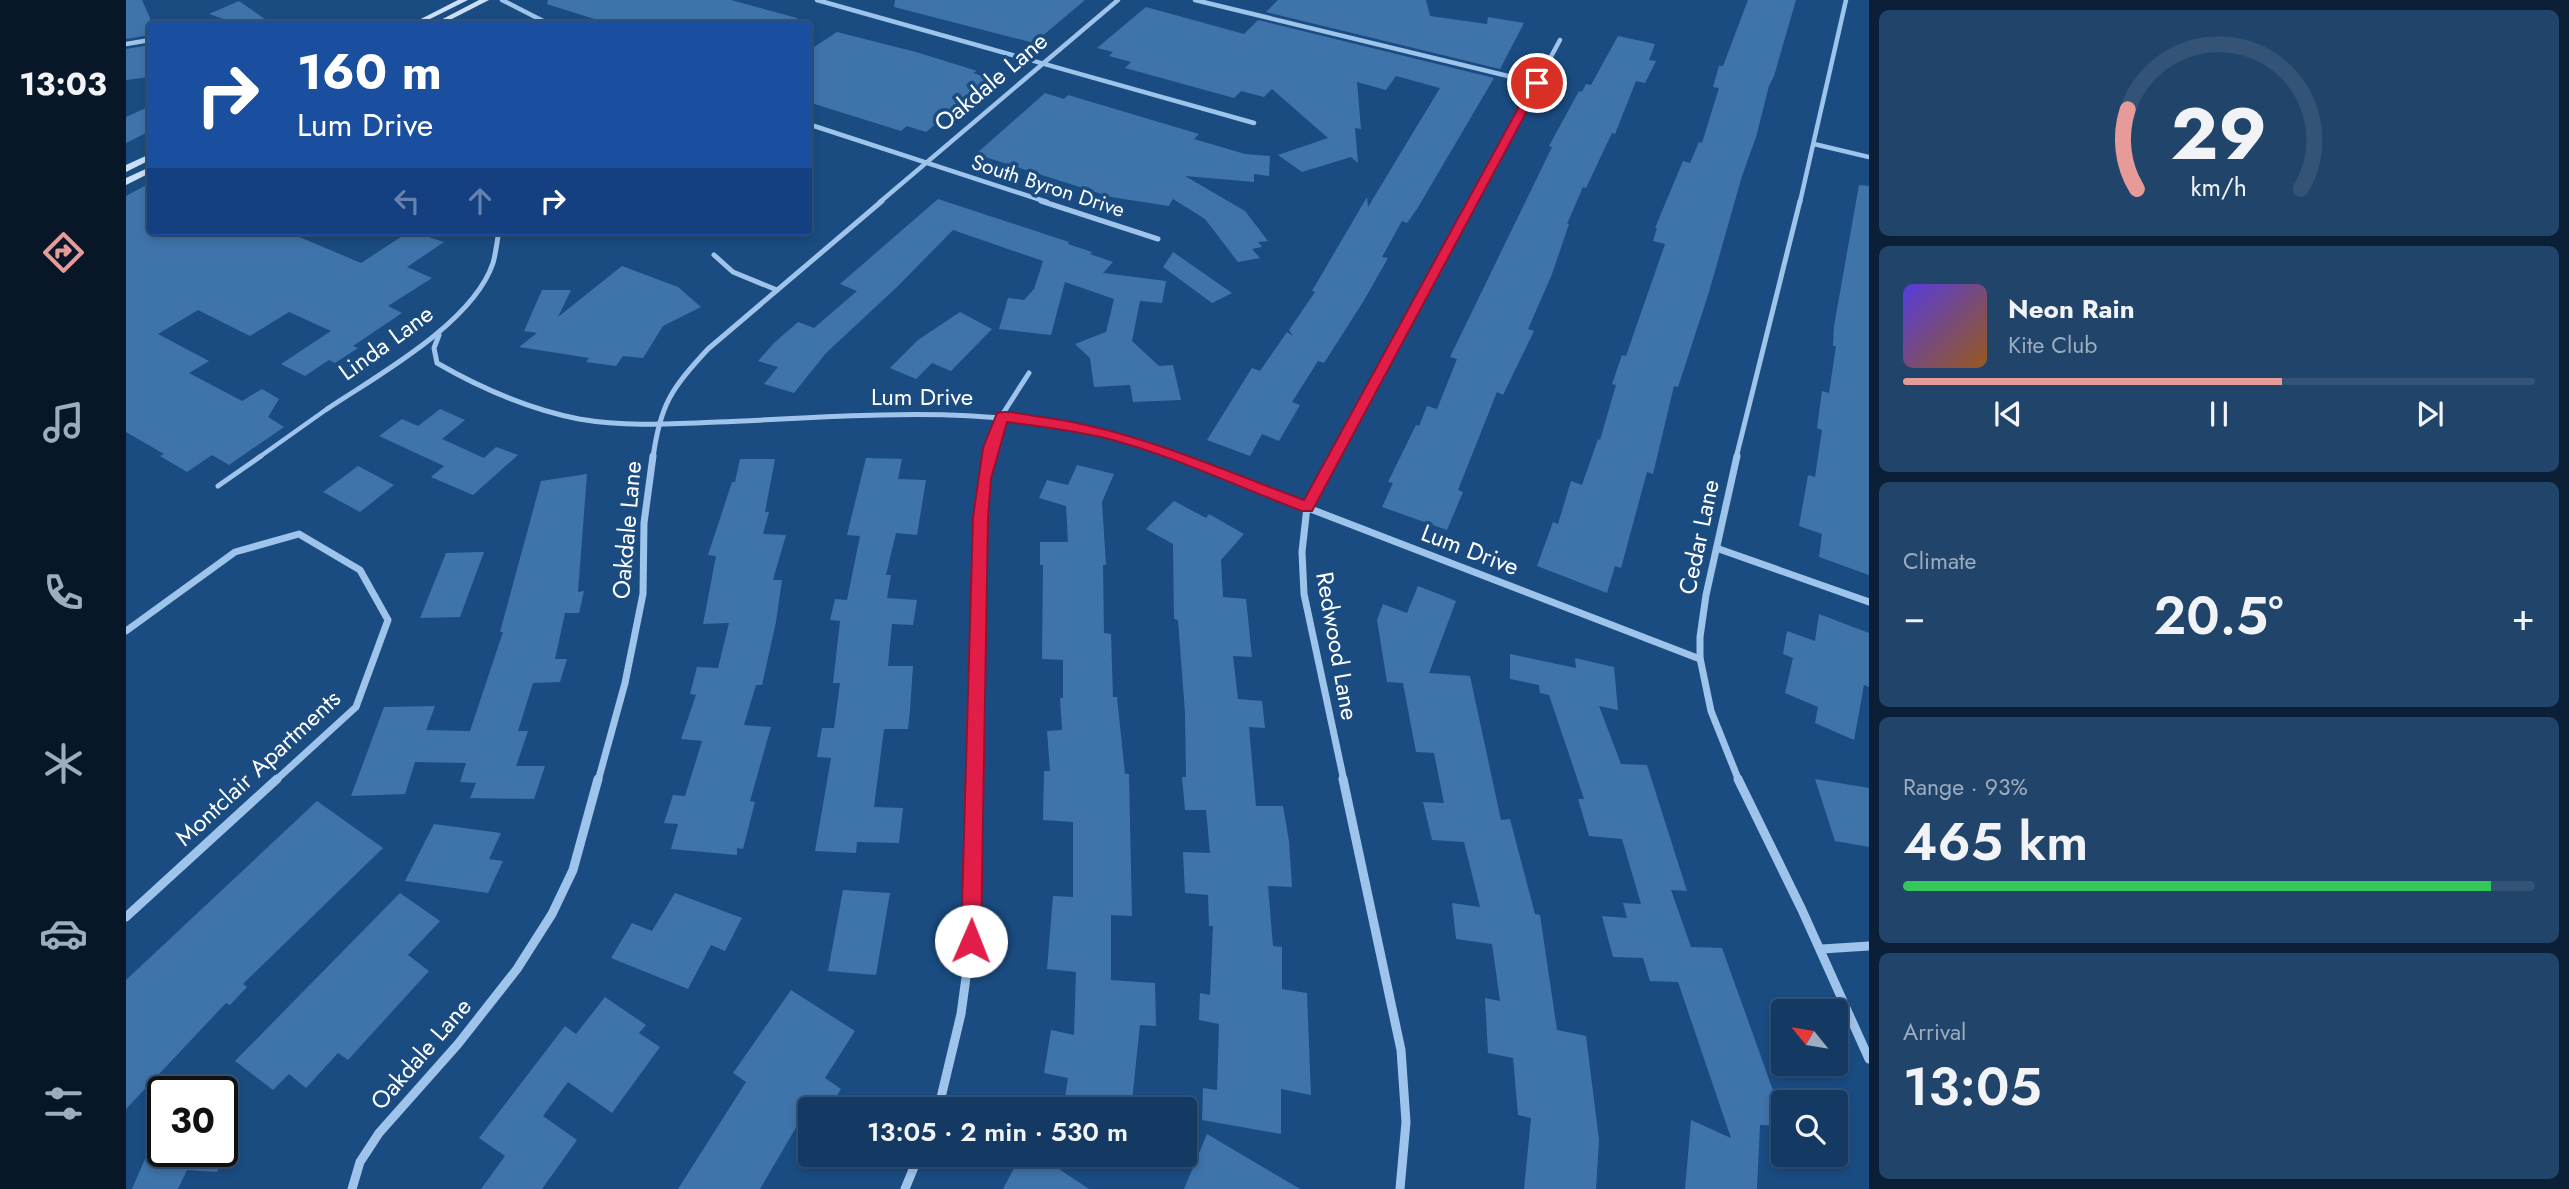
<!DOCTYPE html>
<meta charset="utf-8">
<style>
body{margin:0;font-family:Jost,sans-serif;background:#21446b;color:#f1f3f6;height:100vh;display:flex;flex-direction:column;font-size:26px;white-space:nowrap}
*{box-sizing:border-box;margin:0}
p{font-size:23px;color:#9dacbe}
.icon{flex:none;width:38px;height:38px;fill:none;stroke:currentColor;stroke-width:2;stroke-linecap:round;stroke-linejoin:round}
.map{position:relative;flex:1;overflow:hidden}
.side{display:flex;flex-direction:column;gap:10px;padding:10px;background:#0b1f36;width:700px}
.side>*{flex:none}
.top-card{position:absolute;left:21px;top:21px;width:665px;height:214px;border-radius:7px;box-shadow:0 4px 10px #0003,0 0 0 2px #335377;background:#1a4fa0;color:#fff;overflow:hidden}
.needle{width:46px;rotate:300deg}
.fabs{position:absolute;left:1645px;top:999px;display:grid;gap:14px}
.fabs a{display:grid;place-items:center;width:77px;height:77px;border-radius:7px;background:#143962;box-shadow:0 4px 10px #0003,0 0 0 2px #335377;font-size:35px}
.speed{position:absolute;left:21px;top:1076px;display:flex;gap:14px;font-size:35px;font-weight:700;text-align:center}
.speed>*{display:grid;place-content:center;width:91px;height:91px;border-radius:50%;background:#143962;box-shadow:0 4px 10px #0003,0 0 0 2px #335377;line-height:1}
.speed .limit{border:4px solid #111;border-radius:10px;background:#fff;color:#111}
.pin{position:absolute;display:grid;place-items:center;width:60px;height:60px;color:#fff;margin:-30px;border:4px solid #fff;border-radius:50%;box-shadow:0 2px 7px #0007}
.me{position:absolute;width:77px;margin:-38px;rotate:1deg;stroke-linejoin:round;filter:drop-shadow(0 0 5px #0008)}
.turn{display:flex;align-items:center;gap:24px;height:147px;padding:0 35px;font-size:32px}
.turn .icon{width:91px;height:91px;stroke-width:2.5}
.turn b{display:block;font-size:49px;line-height:60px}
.lanes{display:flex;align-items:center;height:66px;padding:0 35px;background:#0003;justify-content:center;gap:35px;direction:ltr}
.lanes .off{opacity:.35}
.big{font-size:52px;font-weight:600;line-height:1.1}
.side .widget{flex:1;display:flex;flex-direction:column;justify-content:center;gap:10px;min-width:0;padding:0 24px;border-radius:10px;background:#21446b}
.side .dial{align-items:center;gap:0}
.dial svg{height:182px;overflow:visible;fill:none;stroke:#335377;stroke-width:7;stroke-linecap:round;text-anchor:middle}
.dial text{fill:#f1f3f6;stroke:none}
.song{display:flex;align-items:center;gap:21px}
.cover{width:84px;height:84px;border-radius:10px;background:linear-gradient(135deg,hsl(250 70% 55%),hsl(30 70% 35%))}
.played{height:7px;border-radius:4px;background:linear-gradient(90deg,#e69b98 60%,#335377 60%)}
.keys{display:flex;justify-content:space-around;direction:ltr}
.heat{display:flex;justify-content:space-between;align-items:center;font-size:38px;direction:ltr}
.charge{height:10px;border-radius:5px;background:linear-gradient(90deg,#34c759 93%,#335377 0)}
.trip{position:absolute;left:672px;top:1097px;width:399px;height:70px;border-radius:7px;background:#143962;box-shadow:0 4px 10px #0003,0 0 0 2px #335377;font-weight:600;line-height:70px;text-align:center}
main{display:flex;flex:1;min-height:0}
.dock{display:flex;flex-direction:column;width:126px;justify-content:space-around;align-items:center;background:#081727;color:#9dacbe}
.dock .icon{width:49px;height:49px}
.dock .on{color:#e69b98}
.dock b{font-size:32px;color:#f1f3f6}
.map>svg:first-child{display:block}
.building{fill:#3e74aa}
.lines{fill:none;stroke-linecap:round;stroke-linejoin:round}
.service-far1{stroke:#9fc4eb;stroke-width:4.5}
.service{stroke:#9fc4eb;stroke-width:5}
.minor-far3{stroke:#9fc4eb;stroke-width:4.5}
.minor-far2{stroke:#9fc4eb;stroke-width:5}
.minor-far1{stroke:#9fc4eb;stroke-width:7}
.minor{stroke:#9fc4eb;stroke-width:9}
.secondary{fill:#cbe0f8;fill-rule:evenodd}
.route{fill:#e11d48;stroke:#92132f;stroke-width:2}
.labels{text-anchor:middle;stroke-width:7;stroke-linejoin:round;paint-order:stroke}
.far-street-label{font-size:21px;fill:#fff;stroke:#1a4c82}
.street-label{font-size:24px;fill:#fff;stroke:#1a4c82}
</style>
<main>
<nav class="dock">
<b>13:03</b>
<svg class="icon on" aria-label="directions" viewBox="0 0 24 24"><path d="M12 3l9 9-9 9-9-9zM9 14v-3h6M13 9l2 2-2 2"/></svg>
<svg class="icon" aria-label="music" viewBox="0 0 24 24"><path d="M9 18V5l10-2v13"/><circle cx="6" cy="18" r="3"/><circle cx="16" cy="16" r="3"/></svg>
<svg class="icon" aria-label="phone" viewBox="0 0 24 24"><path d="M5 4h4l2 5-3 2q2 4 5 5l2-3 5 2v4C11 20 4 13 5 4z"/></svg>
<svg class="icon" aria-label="climate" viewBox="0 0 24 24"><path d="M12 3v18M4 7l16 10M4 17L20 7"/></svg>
<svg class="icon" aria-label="car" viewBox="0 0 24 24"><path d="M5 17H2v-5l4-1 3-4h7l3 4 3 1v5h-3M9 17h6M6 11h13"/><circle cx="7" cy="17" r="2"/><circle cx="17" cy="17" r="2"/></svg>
<svg class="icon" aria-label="filters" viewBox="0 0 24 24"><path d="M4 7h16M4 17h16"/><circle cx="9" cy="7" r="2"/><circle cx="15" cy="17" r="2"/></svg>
</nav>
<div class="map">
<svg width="1743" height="1189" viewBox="0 0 1743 1189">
<rect width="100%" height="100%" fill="#1a4c82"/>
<g class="building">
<polygon points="0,0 16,0 24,18 24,35 0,39"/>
<polygon points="422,0 605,0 671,18 670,24 484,24 421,4"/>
<polygon points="769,0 959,0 908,43 768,7"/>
<polygon points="1152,0 1300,0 1304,16 1361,24 1362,17 1398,23 1374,69 1140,12"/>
<polygon points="1622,0 1670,0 1648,76 1643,86 1630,137 1616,176 1583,292 1552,387 1548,386 1527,474 1521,472 1495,568 1489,566 1481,593 1411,566 1427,522 1432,524 1445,481 1456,485 1472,439 1474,440 1490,385 1486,384 1496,355 1500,356 1539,244 1527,241 1531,228 1529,228 1557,161 1564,163 1573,142 1576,143 1593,88 1587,87 1593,66 1597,66"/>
<polygon points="113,1 146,24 112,24 83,14"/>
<polygon points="1020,7 1118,34 1132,20 1368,78 1291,209 1281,223 1276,221 1256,257 1262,258 1237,302 1198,363 1192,361 1166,402 1174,405 1153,441 1136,434 1124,456 1081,440 1126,368 1134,371 1161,332 1167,336 1163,330 1189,292 1186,291 1241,197 1242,207 1314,88 1270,76 1260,90 1231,82 1235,129 1229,128 1232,163 1225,157 1176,172 1152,155 1202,138 1146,89 1138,97 1115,91 1108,98 999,68 1005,62 983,56 987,52 971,48"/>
<polygon points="711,32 790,52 851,71 847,73 865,79 800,132 781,126 775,131 682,102 682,51"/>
<polygon points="1492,36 1529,44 1523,60 1530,61 1519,83 1510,81 1489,134 1486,133 1460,188 1457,187 1441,224 1443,224 1426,274 1402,329 1408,331 1377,395 1371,392 1332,490 1337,492 1321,530 1256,507 1267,483 1262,482 1290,425 1293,426 1301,406 1311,409 1331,359 1324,357 1426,147 1423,146 1453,91 1456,92 1460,84 1465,85"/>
<polygon points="24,45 24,77 0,80 0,49"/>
<polygon points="919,93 938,99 942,95 1073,134 1068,139 1119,154 1144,156 1143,176 1128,174 1128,182 1059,176 1119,211 1142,241 1132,242 1136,247 1126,249 1134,258 1112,262 1079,219 1047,199 1043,206 985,197 850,154"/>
<polygon points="24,106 24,131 0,143 0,117"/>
<polygon points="24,183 24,231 159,231 235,263 284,231 318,242 281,267 306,278 262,306 276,313 227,346 232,348 209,363 203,360 179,376 155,364 205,331 163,312 124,336 72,310 32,334 83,361 63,373 116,401 136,389 153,399 142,417 158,427 103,465 86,455 61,472 34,456 38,454 0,432 0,196"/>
<polygon points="1733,185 1743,186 1743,575 1693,557 1696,534 1673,526 1682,475 1689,477 1696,430 1691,428 1696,391 1703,393 1710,346 1707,346 1708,326"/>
<polygon points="812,199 943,242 942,244 966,252 964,254 987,262 977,273 1040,281 1036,303 1014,301 1006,341 1033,366 1047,365 1055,400 1007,402 1004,385 968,387 964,358 949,344 980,332 988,299 939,282 925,335 873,329 882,298 898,300 908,289 917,261 827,230 771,287 700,353 668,393 638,384 652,367 632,361 648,343 672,322 688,328 731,291 714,284"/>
<polygon points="1047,252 1106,293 1086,303 1037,267"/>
<polygon points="496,266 552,287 575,307 537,326 517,358 497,356 490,366 460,362 463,358 393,347 411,333 398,331 416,290 445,290 432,317"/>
<polygon points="834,312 866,329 825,371 806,363 790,379 764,368 792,340"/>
<polygon points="314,409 339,420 316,439 358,458 370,447 392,455 347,495 305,477 318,466 253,436 276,419 292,426"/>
<polygon points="740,458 776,459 772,479 800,480 791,535 770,533 760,575 765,575 761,598 791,600 787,625 766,624 762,666 787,666 784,710 782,729 758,729 748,807 777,808 773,843 731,842 730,853 689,851 705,758 691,757 696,728 708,728 714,683 707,683 714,621 704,620 709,599 721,600 734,536 721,535"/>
<polygon points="614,459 649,459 639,512 643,512 637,534 660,535 647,580 656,580 650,622 636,685 630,685 618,725 645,727 624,801 629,802 617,849 611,848 611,855 545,849 552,824 538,823 547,795 559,796 576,741 555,739 570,695 564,694 571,667 592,668 603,623 577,624 590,556 582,555 606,482 609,482"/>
<polygon points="951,465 988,474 976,502 980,565 977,565 978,633 985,634 987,697 991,697 999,774 1003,774 1006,916 985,915 985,980 1029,983 1030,1026 1014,1025 1005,1110 937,1110 942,1078 918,1073 925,1030 948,1035 950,972 921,969 927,896 947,897 947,822 917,820 918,771 924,771 921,731 936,730 934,698 937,698 937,660 916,659 917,565 914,565 914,542 942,542 940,506 913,498 921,480 942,485"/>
<polygon points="232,466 268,485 234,512 197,492"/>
<polygon points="461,474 452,592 458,591 453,613 439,613 429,659 441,659 434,682 407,683 392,731 402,731 390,766 419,766 408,799 344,798 350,783 334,782 340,763 289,762 279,794 225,796 258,707 309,706 300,730 344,731 377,632 374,632 415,481"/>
<polygon points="1048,501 1080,518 1083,514 1118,534 1095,560 1097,597 1120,599 1126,657 1107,656 1112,699 1136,701 1139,728 1123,727 1130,806 1157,806 1163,841 1166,887 1142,886 1147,946 1156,947 1156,989 1181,993 1185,1095 1155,1089 1155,1134 1076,1120 1077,1088 1091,1090 1093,1024 1073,1020 1074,993 1084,995 1087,926 1083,926 1082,895 1059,893 1057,852 1084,853 1080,810 1059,810 1056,777 1060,777 1059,713 1052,620 1048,619 1047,544 1020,529"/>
<polygon points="358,552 334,617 294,618 320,553"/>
<polygon points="1292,586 1330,601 1303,673 1344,676 1375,820 1384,819 1409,914 1414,915 1431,1030 1460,1036 1473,1140 1470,1189 1398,1189 1405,1118 1392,1115 1387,1058 1362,1053 1359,998 1374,1001 1366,944 1330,939 1326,903 1354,907 1338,842 1306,840 1297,802 1318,803 1308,753 1290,752 1277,683 1261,682 1251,620 1257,604 1281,613"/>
<polygon points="1693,614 1743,633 1743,687 1738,685 1728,740 1689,723 1692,707 1659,693 1667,658 1657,654 1661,631 1689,641"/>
<polygon points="1384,654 1450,668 1449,658 1488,667 1492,710 1473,706 1495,764 1521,765 1561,891 1545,890 1565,947 1596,948 1657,1118 1657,1126 1634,1125 1631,1189 1559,1189 1565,1120 1605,1138 1552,982 1524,981 1517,958 1487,957 1476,916 1501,918 1497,903 1515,904 1496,839 1463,836 1452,799 1458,799 1423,695 1414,693 1413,685 1384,679"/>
<polygon points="1689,779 1743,788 1743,847 1709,841"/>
<polygon points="191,801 257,848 117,984 121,987 104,1005 100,1003 0,1109 0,980"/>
<polygon points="308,824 375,833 363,859 377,861 362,893 279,881"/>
<polygon points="717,890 764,893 750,975 702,971"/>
<polygon points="274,893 314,921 282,955 303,971 222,1060 212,1053 180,1088 163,1074 147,1090 109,1061"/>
<polygon points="549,893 616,918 599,951 585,945 562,989 485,958 506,923 526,931"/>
<polygon points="665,990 729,1031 699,1078 715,1089 702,1110 684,1110 684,1126 675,1119 634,1189 552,1189 620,1082 607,1073"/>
<polygon points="479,997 520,1025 513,1033 534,1047 486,1113 442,1082 417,1116 451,1140 416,1189 355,1189 379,1156 353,1138 439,1026 450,1034"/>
<polygon points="1081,1134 1174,1189 1058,1189"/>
<polygon points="22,1152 100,1152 91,1172 61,1170 52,1189 6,1189"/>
<polygon points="895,1155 912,1155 963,1189 877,1189"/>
</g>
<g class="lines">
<polyline class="service-far1" points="132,458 201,409"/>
<polyline class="service" points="92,486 135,456"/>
<g class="minor-far3">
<polyline points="376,0 423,24"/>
<polyline points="691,0 1128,123"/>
<polyline points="1069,0 1411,83"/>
<polyline points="0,44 24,40"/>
<polyline points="682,124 921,202"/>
<polyline points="1688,144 1743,157"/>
<polyline points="754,202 992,0"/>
<polyline points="1346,202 1434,40"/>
<polyline points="1674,202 1720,0"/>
</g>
<g class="minor-far2">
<polyline points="915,201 1032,239"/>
<polyline points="588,255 607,272 651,290"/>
<path d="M 313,335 L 308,348 L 311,363 C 356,389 403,409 453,419 C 499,427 545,424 591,422 C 645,420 700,416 755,415 C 856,412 957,421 1052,458"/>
<path d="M 201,409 C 252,375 347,323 367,263 C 370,253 371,241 373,231"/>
<path d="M 527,458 C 534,404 546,388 582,349 L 756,201"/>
<polyline points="862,458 876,415 903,373"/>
<polyline points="1208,458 1347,201"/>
<polyline points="1610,458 1674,201"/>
</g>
<g class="minor-far1">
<polyline points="1047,456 1574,659"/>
<polyline points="1209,456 1181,507 1176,552 1178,594 1218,781"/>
<polyline points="1611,456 1580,595 1574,637 1574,658 1585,711 1613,781"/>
<polyline points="1593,549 1743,602"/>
<polyline points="0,631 109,552 173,534 234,570 262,620 230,707 149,781"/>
<polyline points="472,781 499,683 517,594 518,523 527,456"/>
<polyline points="848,781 854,517 862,456"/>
</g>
<g class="minor">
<polyline points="1217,779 1275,1050 1280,1122 1274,1189"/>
<polyline points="1612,779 1676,910 1743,1059"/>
<polyline points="0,917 151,779"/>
<polyline points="1696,949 1743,946"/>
<polyline points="812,1110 835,1014 845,941 848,779"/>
<polyline points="226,1189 234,1162 253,1133 332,1044 391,969 426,914 447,870 472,779"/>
<polyline points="779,1189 793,1155"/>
</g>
<g class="secondary">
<polygon points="332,0 342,0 294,24 285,24"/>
<polygon points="353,0 363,0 316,24 307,24"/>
<polygon points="24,154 24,160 0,172 0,165"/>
<polygon points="24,167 24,173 0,185 0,178"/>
</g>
</g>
<path class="route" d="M 1407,81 L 1416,83 L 1186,511 L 1176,511 C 1110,486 1044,454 975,437 C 944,430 913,426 881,422 L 865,479 L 862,517 L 855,941 L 852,948 L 845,951 L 838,948 L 835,941 L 847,517 L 857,448 L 871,413 C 882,410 896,414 908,416 C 1002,427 1089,467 1178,500 Z"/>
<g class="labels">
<g class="far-street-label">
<text transform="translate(922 186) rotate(18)" y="7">South Byron Drive</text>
</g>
<g class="street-label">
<text transform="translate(865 82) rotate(-40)" y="8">Oakdale Lane</text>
<text transform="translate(260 343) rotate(-36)" y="8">Linda Lane</text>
<text x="796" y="405">Lum Drive</text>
<text transform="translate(501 530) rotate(-85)" y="8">Oakdale Lane</text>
<text transform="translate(1573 537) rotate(-78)" y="8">Cedar Lane</text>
<text transform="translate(1344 550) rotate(21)" y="8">Lum Drive</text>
<text transform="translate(1211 646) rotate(80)" y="8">Redwood Lane</text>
<text transform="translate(132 768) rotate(-43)" y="8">Montclair Apartments</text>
<text transform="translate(295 1054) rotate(-49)" y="8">Oakdale Lane</text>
</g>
</g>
</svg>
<div class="fabs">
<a><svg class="needle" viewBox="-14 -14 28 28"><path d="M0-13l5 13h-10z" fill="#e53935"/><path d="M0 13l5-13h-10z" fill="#9dacbe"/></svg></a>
<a><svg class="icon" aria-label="search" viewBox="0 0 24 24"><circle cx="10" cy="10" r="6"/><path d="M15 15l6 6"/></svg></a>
</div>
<div class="speed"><div class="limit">30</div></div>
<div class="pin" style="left:1411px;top:83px;background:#d93025"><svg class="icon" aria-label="arrive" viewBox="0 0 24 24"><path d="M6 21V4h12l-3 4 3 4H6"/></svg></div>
<svg class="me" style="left:845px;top:941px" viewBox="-20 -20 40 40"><circle r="19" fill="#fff"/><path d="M0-13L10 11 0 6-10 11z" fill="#e11d48"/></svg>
<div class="trip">13:05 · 2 min · 530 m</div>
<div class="top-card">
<div class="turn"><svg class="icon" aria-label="right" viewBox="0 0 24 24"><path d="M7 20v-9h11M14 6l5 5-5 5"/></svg><div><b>160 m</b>Lum Drive</div></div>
<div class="lanes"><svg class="icon off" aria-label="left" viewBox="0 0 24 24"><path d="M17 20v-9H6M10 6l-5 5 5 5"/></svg><svg class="icon off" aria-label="ahead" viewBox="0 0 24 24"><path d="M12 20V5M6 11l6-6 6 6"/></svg><svg class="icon" aria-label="right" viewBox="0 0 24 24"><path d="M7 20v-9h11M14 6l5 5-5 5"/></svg></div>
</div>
</div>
<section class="side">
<div class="widget dial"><svg viewBox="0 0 100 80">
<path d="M14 69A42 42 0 1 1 86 69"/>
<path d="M14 69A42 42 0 0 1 10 34" stroke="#e69b98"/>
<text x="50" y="56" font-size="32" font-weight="700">29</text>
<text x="50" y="72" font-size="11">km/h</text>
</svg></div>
<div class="widget">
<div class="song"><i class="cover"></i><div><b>Neon Rain</b><p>Kite Club</p></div></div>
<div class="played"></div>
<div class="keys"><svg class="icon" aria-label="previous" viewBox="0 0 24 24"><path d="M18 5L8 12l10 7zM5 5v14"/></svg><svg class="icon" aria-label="pause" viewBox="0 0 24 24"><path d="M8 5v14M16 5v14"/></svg><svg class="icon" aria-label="next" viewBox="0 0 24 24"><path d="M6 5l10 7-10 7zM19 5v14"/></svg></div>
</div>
<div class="widget"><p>Climate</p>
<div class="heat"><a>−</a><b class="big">20.5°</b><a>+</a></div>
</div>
<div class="widget"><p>Range · 93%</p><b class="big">465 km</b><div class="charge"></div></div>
<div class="widget"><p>Arrival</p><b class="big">13:05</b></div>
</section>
</main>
